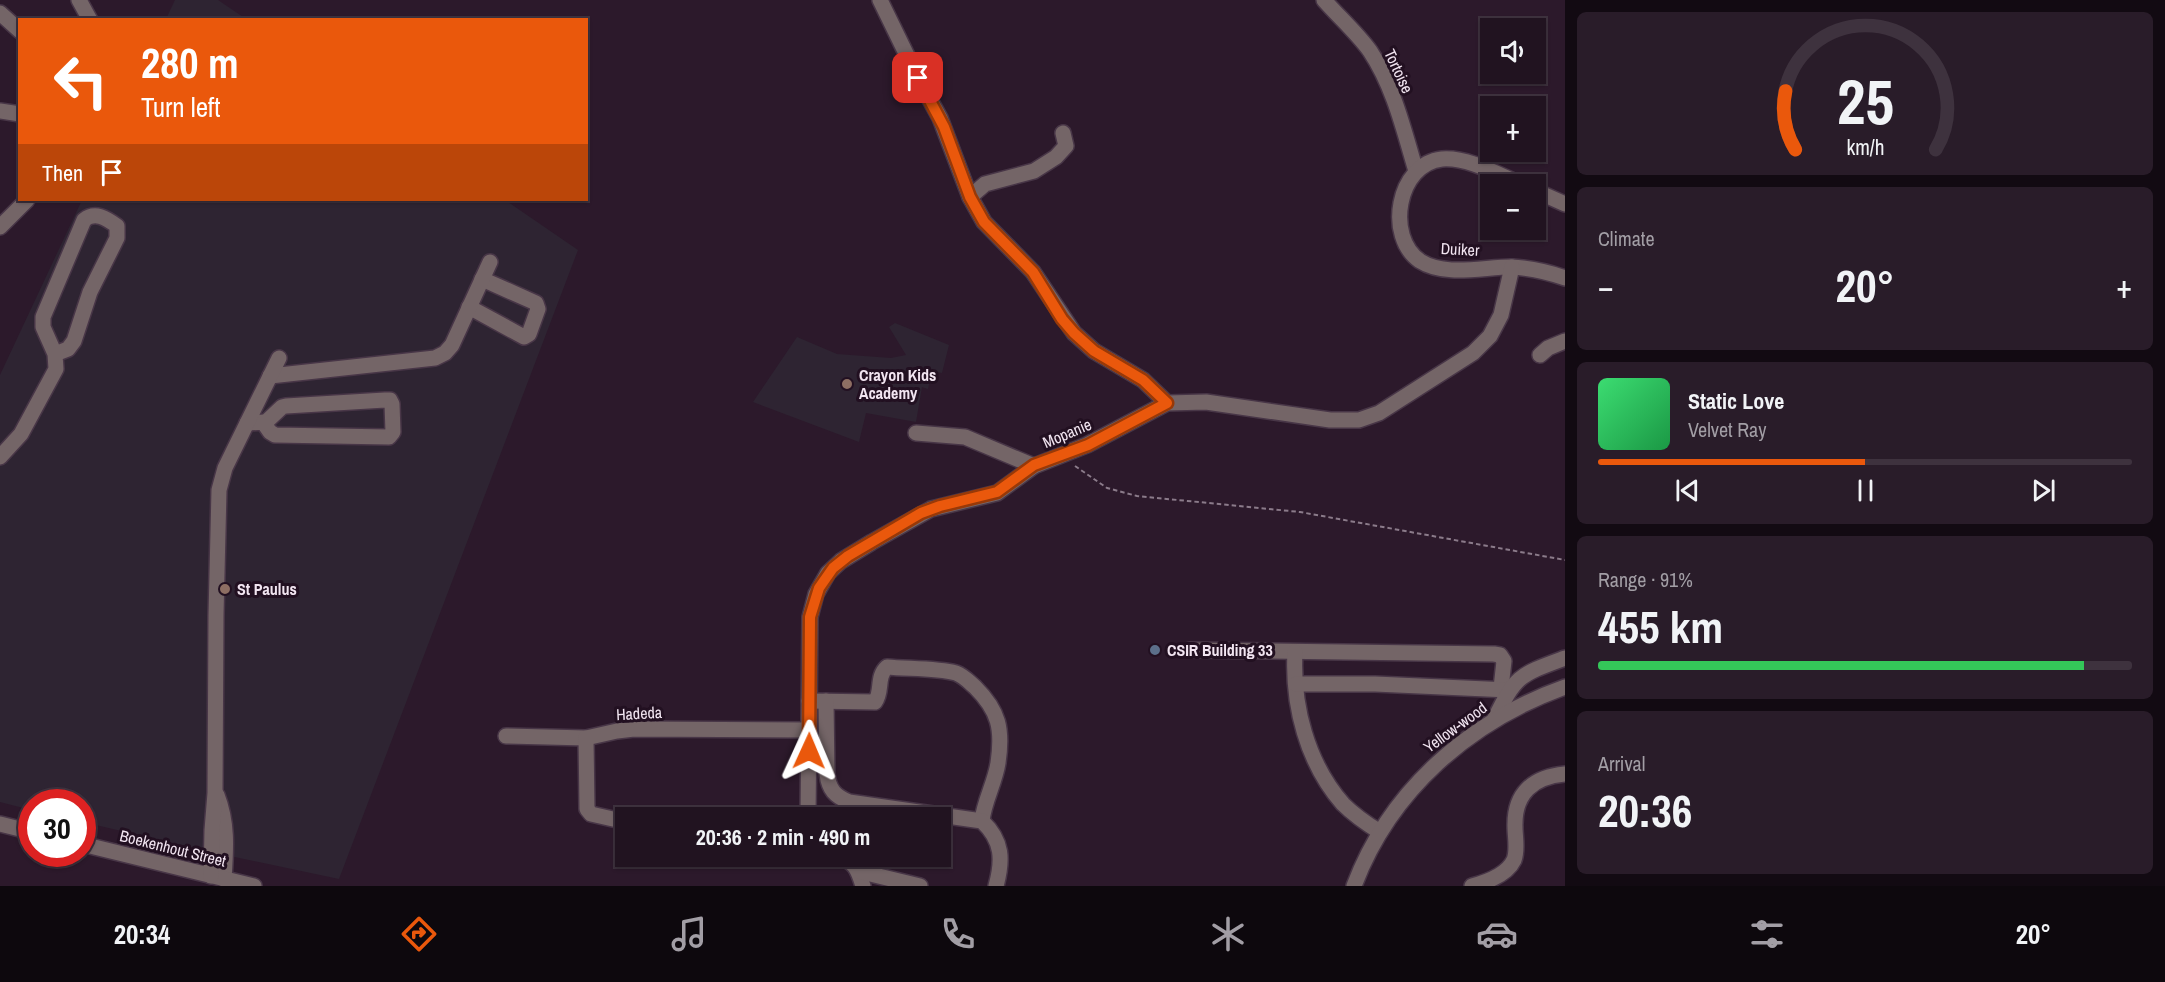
<!DOCTYPE html>
<meta charset="utf-8">
<style>
body{margin:0;font-family:"Archivo Narrow",sans-serif;background:#291c29;color:#f1f3f6;height:100vh;display:flex;flex-direction:column;font-size:22px;white-space:nowrap}
*{box-sizing:border-box;margin:0}
p{font-size:20px;color:#a29ea5}
.icon{flex:none;width:33px;height:33px;fill:none;stroke:currentColor;stroke-width:2;stroke-linecap:round;stroke-linejoin:round}
.map{position:relative;flex:1;overflow:hidden}
.sheet{display:flex;flex-direction:column;gap:12px;padding:12px;background:#120a12;width:600px}
.sheet>*{flex:none}
.guide{position:absolute;left:18px;top:18px;width:570px;height:183px;border-radius:0px;box-shadow:0 2px 4px #0004,0 0 0 2px #3e323e;background:#ea580c;color:#fff;overflow:hidden}
.tools{position:absolute;left:1480px;top:18px;display:grid;gap:12px}
.tools a{display:grid;place-items:center;width:66px;height:66px;border-radius:0px;background:#211320;box-shadow:0 2px 4px #0004,0 0 0 2px #3e323e;font-size:30px}
.speed{position:absolute;left:18px;top:789px;display:flex;gap:12px;font-size:30px;font-weight:700;text-align:center}
.speed>*{display:grid;place-content:center;width:78px;height:78px;border-radius:50%;background:#211320;box-shadow:0 2px 4px #0004,0 0 0 2px #3e323e;line-height:1}
.speed .limit{border:9px solid #d22;background:#fff;color:#111}
.pin{position:absolute;display:grid;place-items:center;width:51px;height:51px;color:#fff;margin:-26px;border-radius:12px;box-shadow:0 3px 9px #0006}
.me{position:absolute;width:66px;margin:-33px;rotate:1deg;stroke-linejoin:round;filter:drop-shadow(0 0 4px #0008)}
.turn{display:flex;align-items:center;gap:21px;height:126px;padding:0 24px;font-size:27px}
.turn .icon{width:78px;height:78px;stroke-width:2.5}
.turn b{display:block;font-size:42px;line-height:51px}
.then{display:flex;align-items:center;height:57px;padding:0 24px;background:#0003;gap:12px;font-size:22px}
.big{font-size:45px;font-weight:700;line-height:1.1}
.sheet .tile{flex:1;display:flex;flex-direction:column;justify-content:center;gap:9px;min-width:0;padding:0 21px;border-radius:9px;background:#291c29}
.sheet .dial{align-items:center;gap:0}
.dial svg{height:156px;overflow:visible;fill:none;stroke:#3e323e;stroke-width:7;stroke-linecap:round;text-anchor:middle}
.dial text{fill:#f1f3f6;stroke:none}
.song{display:flex;align-items:center;gap:18px}
.cover{width:72px;height:72px;border-radius:9px;background:linear-gradient(135deg,hsl(140 70% 55%),hsl(140 70% 35%))}
.played{height:6px;border-radius:3px;background:linear-gradient(90deg,#ea580c 50%,#3e323e 50%)}
.keys{display:flex;justify-content:space-around;direction:ltr}
.heat{display:flex;justify-content:space-between;align-items:center;font-size:33px;direction:ltr}
.charge{height:9px;border-radius:4px;background:linear-gradient(90deg,#34c759 91%,#3e323e 0)}
.trip{position:absolute;left:615px;top:807px;width:336px;height:60px;border-radius:0px;background:#211320;box-shadow:0 2px 4px #0004,0 0 0 2px #3e323e;font-weight:700;line-height:60px;text-align:center}
.tab-bar{display:flex;height:96px;justify-content:space-around;align-items:center;background:#0d080d;color:#a29ea5}
.tab-bar .icon{width:42px;height:42px}
.tab-bar .on{color:#ea580c}
.tab-bar b{font-size:27px;color:#f1f3f6}
main{display:flex;flex:1;min-height:0}
.map>svg:first-child{display:block}
.education{fill:#2e2432}
.lines{fill:none;stroke-linecap:round;stroke-linejoin:round}
.minor-casing{stroke:#483647;stroke-width:18}
.path{stroke:#8b7b8a;stroke-width:2;stroke-dasharray:4.5 3;stroke-linecap:butt}
.minor{stroke:#746567;stroke-width:15}
.route-casing{stroke:#983908;stroke-width:15}
.route{stroke:#ea580c;stroke-width:10}
.education-dot{fill:#8d6e63;stroke:#221021;stroke-width:2}
.service-dot{fill:#5c6f8a;stroke:#221021;stroke-width:2}
.labels{text-anchor:middle;stroke-width:6;stroke-linejoin:round;paint-order:stroke}
.street-label{font-size:16px;fill:#f2e5f1;stroke:#221021}
.poi-label{font-size:16px;font-weight:bold;fill:#f2e5f1;stroke:#221021;text-anchor:start}
</style>
<main>
<div class="map">
<svg width="1565" height="886" viewBox="0 0 1565 886">
<rect width="100%" height="100%" fill="#2c192b"/>
<g class="education">
<polygon points="175,0 218,0 246,19 166,19"/>
<polygon points="82,200 505,200 578,250 339,879 211,852 83,822 82,802 32,802 31,810 0,802 0,375"/>
<polygon points="895,323 949,345 942,373 932,371 928,389 922,387 916,422 866,413 859,442 753,402 797,337 837,354 891,358 906,355 889,327"/>
</g>
<g class="lines">
<defs>
<g id="minor">
<polyline points="79,0 90,20"/>
<polyline points="880,0 918,78 940,118 970,197 984,222 1033,272 1074,333 1094,351 1143,380 1167,403"/>
<path d="M 1324,0 C 1339,17 1357,33 1370,51 C 1394,87 1404,131 1416,171"/>
<polyline points="0,13 20,31"/>
<polyline points="0,111 20,114"/>
<path d="M 1520,184 C 1497,174 1468,157 1442,159 C 1397,164 1385,237 1420,261 C 1445,277 1483,267 1511,267 C 1530,268 1548,272 1565,278"/>
<polyline points="1536,191 1565,204"/>
<polyline points="970,197 985,184 1034,171 1056,157 1066,146 1063,133"/>
<polyline points="0,227 27,200"/>
<polyline points="469,307 524,337 529,334 538,309 536,303 482,279"/>
<polyline points="1540,355 1548,348 1565,341"/>
<polyline points="270,376 435,358 445,353 452,345 490,262"/>
<polyline points="247,423 266,422 282,407 286,406 385,400 390,400 392,404 393,432 389,437 275,435 270,432 263,422"/>
<polyline points="916,433 965,437 1034,466"/>
<path d="M 0,457 L 21,434 L 56,369 L 55,354 L 43,327 L 43,317 L 84,220 C 95,211 106,218 117,226 L 117,238 L 90,292 L 74,341 L 68,349 L 55,354"/>
<polyline points="1190,650 1494,654 1500,655 1504,661 1501,688"/>
<path d="M 1295,652 C 1292,705 1307,763 1343,804 C 1354,815 1367,824 1380,832"/>
<polyline points="1296,684 1375,684 1509,690"/>
<path d="M 809,701 L 875,702 C 883,691 876,677 887,667 C 908,669 936,668 956,673 C 964,676 969,682 975,687 C 999,711 1003,729 998,763 C 995,783 984,801 982,821"/>
<path d="M 826,701 L 827,774 C 829,790 835,796 849,802 L 982,821 C 1003,841 1003,860 996,886"/>
<path d="M 1494,720 C 1516,675 1519,675 1565,658"/>
<polyline points="506,736 586,738"/>
<path d="M 217,795 C 228,823 226,849 224,879"/>
<polyline points="808,818 810,617 816,594 828,573 841,561 872,542 931,509 997,493 1034,466 1087,445 1167,403 1206,402 1330,420 1359,420 1379,413 1473,353 1490,336 1501,315 1512,267"/>
<polyline points="626,822 591,814 587,809 586,738 617,731 634,729 809,730"/>
<polyline points="0,824 32,832"/>
<polyline points="82,844 254,886"/>
<path d="M 837,856 C 855,861 858,870 863,886"/>
<polyline points="858,871 920,886"/>
<polyline points="211,876 212,830 215,793 216,615 219,490 225,468 279,358"/>
<path d="M 1354,886 C 1390,790 1470,721 1565,687"/>
<path d="M 1472,886 C 1487,882 1507,875 1514,860 C 1518,850 1515,837 1515,827 C 1514,793 1533,777 1565,774"/>
</g>
</defs>
<use href="#minor" class="minor-casing"/>
<polyline class="path" points="1075,466 1107,488 1137,496 1300,512 1565,560"/>
<use href="#minor" class="minor"/>
</g>
<g class="lines">
<defs>
<polyline id="route" points="809,751 810,617 819,588 833,568 848,556 921,513 940,506 997,492 1034,465 1088,445 1167,403 1143,380 1094,351 1074,333 1062,319 1033,272 984,222 970,197 944,127 918,78"/>
</defs>
<use href="#route" class="route-casing"/>
<use href="#route" class="route"/>
</g>
<g class="education-dot">
<circle cx="847" cy="384" r="6"/>
<circle cx="225" cy="589" r="6"/>
</g>
<circle class="service-dot" cx="1155" cy="650" r="6"/>
<g class="labels">
<g class="street-label">
<text transform="translate(1399 71) rotate(65)" y="6">Tortoise</text>
<text transform="translate(1460 249) rotate(3)" y="6">Duiker</text>
<text transform="translate(1067 433) rotate(-23)" y="6">Mopanie</text>
<text transform="translate(639 713) rotate(-3)" y="6">Hadeda</text>
<text transform="translate(1455 727) rotate(-36)" y="6">Yellow-wood</text>
<text transform="translate(173 848) rotate(14)" y="6">Boekenhout Street</text>
</g>
<g class="poi-label">
<text x="859" y="381">Crayon Kids<tspan x="859" dy="18">Academy</tspan></text>
<text x="237" y="595">St Paulus</text>
<text x="1167" y="656">CSIR Building 33</text>
</g>
</g>
</svg>
<div class="tools">
<a><svg class="icon" aria-label="sound" viewBox="0 0 24 24"><path d="M4 9h4l5-4v14l-5-4H4zM17 9q2 3 0 6"/></svg></a>
<a>+</a>
<a>−</a>
</div>
<div class="speed"><div class="limit">30</div></div>
<div class="pin" style="left:918px;top:78px;background:#d93025"><svg class="icon" aria-label="arrive" viewBox="0 0 24 24"><path d="M6 21V4h12l-3 4 3 4H6"/></svg></div>
<svg class="me" style="left:809px;top:751px" viewBox="-20 -20 40 40"><path d="M0-17L14 15 0 8-14 15z" fill="#ea580c" stroke="#fff" stroke-width="4"/></svg>
<div class="trip">20:36 · 2 min · 490 m</div>
<div class="guide">
<div class="turn"><svg class="icon" aria-label="left" viewBox="0 0 24 24"><path d="M17 20v-9H6M10 6l-5 5 5 5"/></svg><div><b>280 m</b>Turn left</div></div>
<div class="then">Then<svg class="icon" aria-label="arrive" viewBox="0 0 24 24"><path d="M6 21V4h12l-3 4 3 4H6"/></svg></div>
</div>
</div>
<section class="sheet">
<div class="tile dial"><svg viewBox="0 0 100 80">
<path d="M14 69A42 42 0 1 1 86 69"/>
<path d="M14 69A42 42 0 0 1 9 39" stroke="#ea580c"/>
<text x="50" y="56" font-size="32" font-weight="700">25</text>
<text x="50" y="72" font-size="11">km/h</text>
</svg></div>
<div class="tile"><p>Climate</p>
<div class="heat"><a>−</a><b class="big">20°</b><a>+</a></div>
</div>
<div class="tile">
<div class="song"><i class="cover"></i><div><b>Static Love</b><p>Velvet Ray</p></div></div>
<div class="played"></div>
<div class="keys"><svg class="icon" aria-label="previous" viewBox="0 0 24 24"><path d="M18 5L8 12l10 7zM5 5v14"/></svg><svg class="icon" aria-label="pause" viewBox="0 0 24 24"><path d="M8 5v14M16 5v14"/></svg><svg class="icon" aria-label="next" viewBox="0 0 24 24"><path d="M6 5l10 7-10 7zM19 5v14"/></svg></div>
</div>
<div class="tile"><p>Range · 91%</p><b class="big">455 km</b><div class="charge"></div></div>
<div class="tile"><p>Arrival</p><b class="big">20:36</b></div>
</section>
</main>
<nav class="tab-bar">
<b>20:34</b>
<svg class="icon on" aria-label="directions" viewBox="0 0 24 24"><path d="M12 3l9 9-9 9-9-9zM9 14v-3h6M13 9l2 2-2 2"/></svg>
<svg class="icon" aria-label="music" viewBox="0 0 24 24"><path d="M9 18V5l10-2v13"/><circle cx="6" cy="18" r="3"/><circle cx="16" cy="16" r="3"/></svg>
<svg class="icon" aria-label="phone" viewBox="0 0 24 24"><path d="M5 4h4l2 5-3 2q2 4 5 5l2-3 5 2v4C11 20 4 13 5 4z"/></svg>
<svg class="icon" aria-label="climate" viewBox="0 0 24 24"><path d="M12 3v18M4 7l16 10M4 17L20 7"/></svg>
<svg class="icon" aria-label="car" viewBox="0 0 24 24"><path d="M5 17H2v-5l4-1 3-4h7l3 4 3 1v5h-3M9 17h6M6 11h13"/><circle cx="7" cy="17" r="2"/><circle cx="17" cy="17" r="2"/></svg>
<svg class="icon" aria-label="filters" viewBox="0 0 24 24"><path d="M4 7h16M4 17h16"/><circle cx="9" cy="7" r="2"/><circle cx="15" cy="17" r="2"/></svg>
<b>20°</b>
</nav>
